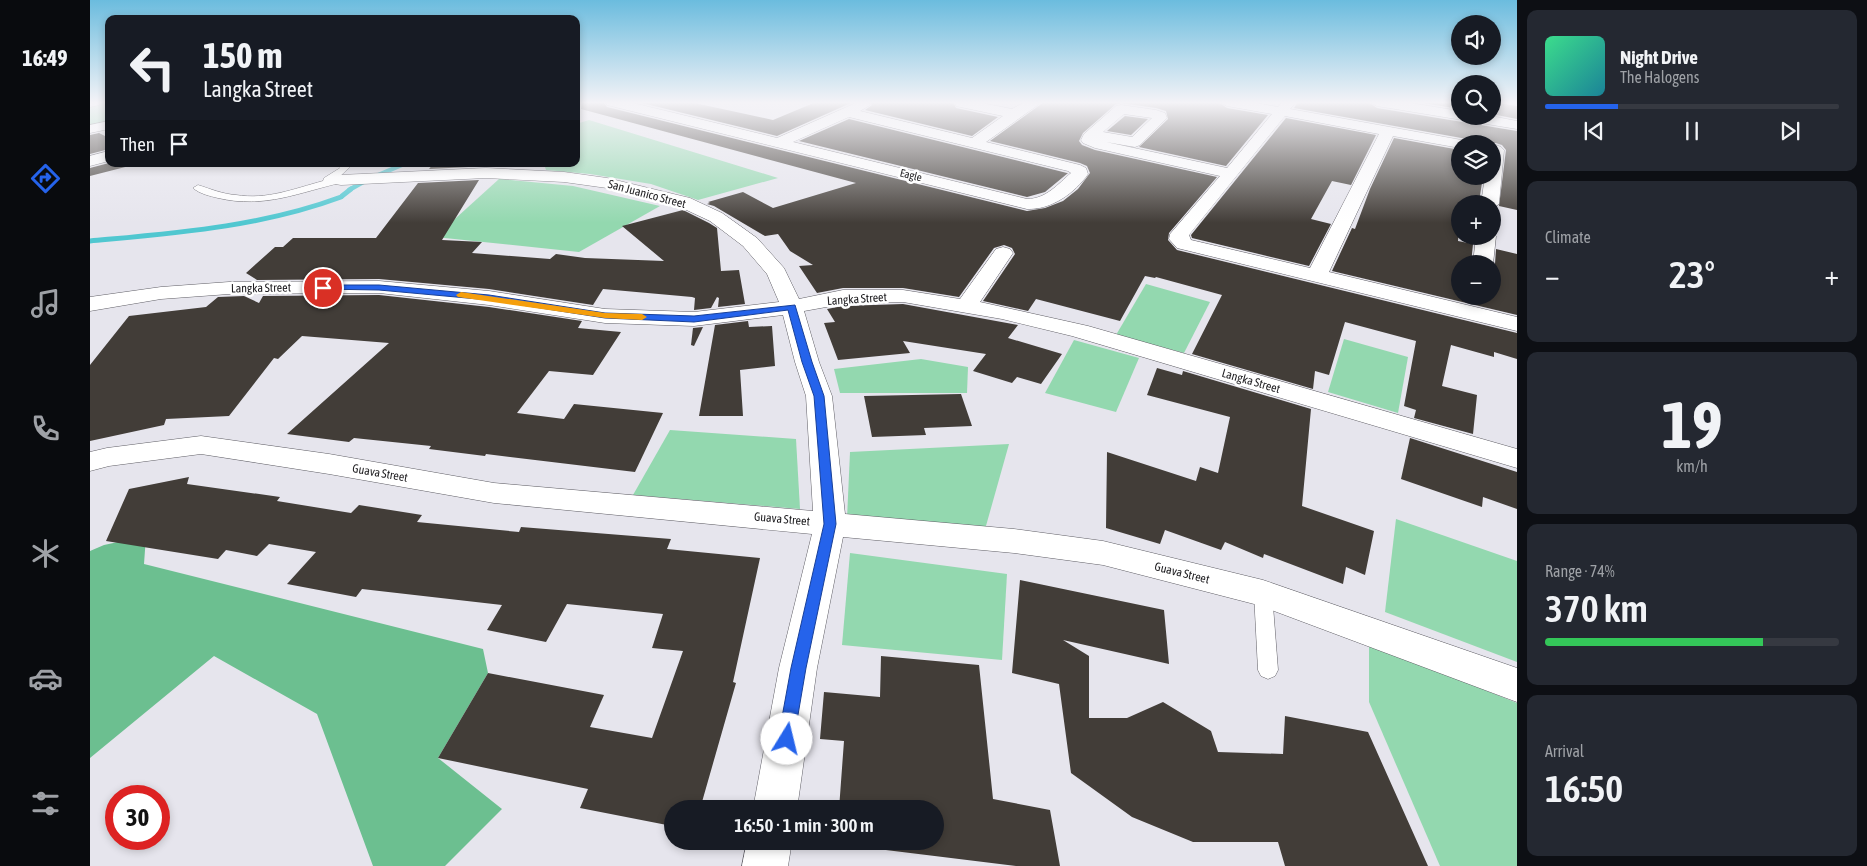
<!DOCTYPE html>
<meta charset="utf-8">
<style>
body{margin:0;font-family:"Asap Condensed",sans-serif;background:#242831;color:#f1f3f6;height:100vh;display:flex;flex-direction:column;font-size:19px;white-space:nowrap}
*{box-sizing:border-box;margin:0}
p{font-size:16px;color:#9ea1a6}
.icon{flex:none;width:28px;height:28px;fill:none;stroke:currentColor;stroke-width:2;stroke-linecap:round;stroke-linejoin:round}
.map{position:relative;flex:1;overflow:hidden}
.details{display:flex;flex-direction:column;gap:10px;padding:10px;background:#0d0f14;width:350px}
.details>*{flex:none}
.guide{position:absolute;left:15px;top:15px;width:475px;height:152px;border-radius:10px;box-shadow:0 2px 8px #0003;background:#171b24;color:#f1f3f6;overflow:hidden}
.buttons{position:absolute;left:1361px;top:15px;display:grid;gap:10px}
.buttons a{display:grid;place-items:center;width:50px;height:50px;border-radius:50%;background:#171b24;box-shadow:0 2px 8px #0003;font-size:25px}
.speed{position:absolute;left:15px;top:785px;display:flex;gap:10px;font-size:25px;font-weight:700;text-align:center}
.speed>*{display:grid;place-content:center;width:65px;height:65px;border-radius:50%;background:#171b24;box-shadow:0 2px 8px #0003;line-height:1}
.speed .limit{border:8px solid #d22;background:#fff;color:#111}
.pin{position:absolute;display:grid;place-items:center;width:42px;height:42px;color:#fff;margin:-21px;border:2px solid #fff;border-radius:50%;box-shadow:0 1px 5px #0007}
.me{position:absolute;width:55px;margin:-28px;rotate:9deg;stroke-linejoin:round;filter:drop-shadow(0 0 4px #0008)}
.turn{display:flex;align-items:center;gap:18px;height:105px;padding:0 15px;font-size:22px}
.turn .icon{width:65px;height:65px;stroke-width:2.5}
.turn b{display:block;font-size:35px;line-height:42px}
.then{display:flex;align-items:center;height:48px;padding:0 15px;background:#0003;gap:10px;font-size:19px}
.big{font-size:38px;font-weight:600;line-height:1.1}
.details .widget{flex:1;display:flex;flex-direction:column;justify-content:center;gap:8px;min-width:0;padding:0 18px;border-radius:10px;background:#242831}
.details .dial{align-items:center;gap:0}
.dial b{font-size:65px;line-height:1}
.song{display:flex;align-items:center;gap:15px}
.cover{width:60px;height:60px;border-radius:8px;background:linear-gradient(135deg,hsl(150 70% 55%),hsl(190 70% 35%))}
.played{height:5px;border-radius:2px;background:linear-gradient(90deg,#2563eb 25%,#363941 25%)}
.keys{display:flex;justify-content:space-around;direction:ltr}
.heat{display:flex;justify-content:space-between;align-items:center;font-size:28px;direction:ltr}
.charge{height:8px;border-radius:4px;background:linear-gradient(90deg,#34c759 74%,#363941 0)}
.trip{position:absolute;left:574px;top:800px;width:280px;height:50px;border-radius:25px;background:#171b24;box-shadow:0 2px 8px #0003;font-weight:600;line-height:50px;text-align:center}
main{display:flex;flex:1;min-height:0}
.tab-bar{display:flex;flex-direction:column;width:90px;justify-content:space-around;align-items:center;background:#090b0e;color:#9ea1a6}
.tab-bar .icon{width:35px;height:35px}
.tab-bar .current{color:#2563eb}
.tab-bar b{font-size:22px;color:#f1f3f6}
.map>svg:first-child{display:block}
.green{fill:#93d8af}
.forest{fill:#6cbf90}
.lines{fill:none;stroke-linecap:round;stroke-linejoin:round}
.stream-far1{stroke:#50c7d0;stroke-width:4.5}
.stream{stroke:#50c7d0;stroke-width:5}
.building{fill:#423d38}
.lane-casing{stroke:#605f66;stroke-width:1}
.street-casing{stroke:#605f66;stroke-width:1}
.lane{fill:#fff;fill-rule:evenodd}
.street{fill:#fff;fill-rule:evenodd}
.route{fill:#2563eb;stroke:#184099}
.slow{fill:#f59e0b}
.labels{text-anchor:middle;stroke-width:5;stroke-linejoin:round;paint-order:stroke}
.far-street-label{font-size:11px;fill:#1d1c1f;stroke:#fff}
.street-label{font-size:12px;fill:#1d1c1f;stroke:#fff}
</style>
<main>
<nav class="tab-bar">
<b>16:49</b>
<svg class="icon current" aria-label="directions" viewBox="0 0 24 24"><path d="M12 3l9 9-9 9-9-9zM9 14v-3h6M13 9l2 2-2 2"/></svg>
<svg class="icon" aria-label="music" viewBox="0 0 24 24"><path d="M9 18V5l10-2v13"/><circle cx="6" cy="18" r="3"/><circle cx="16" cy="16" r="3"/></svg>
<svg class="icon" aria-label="phone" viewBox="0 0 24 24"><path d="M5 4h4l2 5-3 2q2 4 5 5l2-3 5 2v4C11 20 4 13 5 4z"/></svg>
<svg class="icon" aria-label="climate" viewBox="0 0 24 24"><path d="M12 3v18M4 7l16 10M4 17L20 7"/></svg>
<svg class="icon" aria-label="car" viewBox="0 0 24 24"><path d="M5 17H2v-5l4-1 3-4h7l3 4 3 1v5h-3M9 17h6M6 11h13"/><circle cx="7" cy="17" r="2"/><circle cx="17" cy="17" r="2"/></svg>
<svg class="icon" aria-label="filters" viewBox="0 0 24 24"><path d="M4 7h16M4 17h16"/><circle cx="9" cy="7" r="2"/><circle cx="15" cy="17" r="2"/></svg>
</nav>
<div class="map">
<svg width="1427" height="866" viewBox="0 0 1427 866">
<rect width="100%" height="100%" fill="#e6e5ed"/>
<g class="green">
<polygon points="9,102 19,102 19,124 0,128 0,104"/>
<polygon points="499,120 688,178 608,200 561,184 500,174 456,170 454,164 486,164 486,124"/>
<polygon points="409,179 483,186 570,206 489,252 345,237"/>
<polygon points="1056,284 1120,302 1094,353 1026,335"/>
<polygon points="1254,339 1318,357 1308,413 1238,392"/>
<polygon points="984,340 1049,358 1026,412 955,393"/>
<polygon points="831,359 878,367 877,393 750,393 744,369"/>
<polygon points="580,430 706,439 710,509 543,495"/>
<polygon points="919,444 894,533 757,519 760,452"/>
<polygon points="1306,519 1427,561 1427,662 1295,612"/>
<polygon points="760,553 917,574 912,660 752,645"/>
<polygon points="1279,643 1427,703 1427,866 1350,866 1279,702"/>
</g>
<polygon class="forest" points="56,536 54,564 393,649 398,673 348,758 412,809 355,866 283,866 227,714 124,656 0,758 0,551 14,545"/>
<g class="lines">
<g class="stream-far1">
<polyline points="286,176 314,164"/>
<polyline points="259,190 275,181"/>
</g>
<g class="stream">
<polyline points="252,196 261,189"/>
<path d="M 0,241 C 86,233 170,227 251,197"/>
</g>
</g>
<g class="building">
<polygon points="492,102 513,102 517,107 937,211 955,208 973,201 988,189 1000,173 997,166 990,163 900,141 954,102 1128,102 1137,108 1178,115 1136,166 1049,147 1078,119 1076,111 1066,108 1031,103 1026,104 993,133 989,141 992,145 1005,150 1127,177 1079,233 1078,240 1087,250 1427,333 1427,359 1404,352 1404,357 1361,345 1352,386 1387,395 1383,434 1324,418 1326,410 1314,406 1326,341 1255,322 1239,375 1225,371 1223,389 1102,354 1132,295 1066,277 1065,278 1055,276 1030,321 946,299 938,311 893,301 925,254 922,248 914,245 904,248 869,297 813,288 753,288 727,293 709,266 723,265 700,251 688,234 675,236 624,206 617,204 620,203 618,202 653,192 683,208 766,183 491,109"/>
<polygon points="548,102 600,102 683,120 726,102 763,102 687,136"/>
<polygon points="780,102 863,102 866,108 908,117 882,136 775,110 782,105"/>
<polygon points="1208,102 1278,102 1287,108 1427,131 1427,210 1409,206 1416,150 1412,145 1406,143 1381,144 1377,139 1204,108"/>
<polygon points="1327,102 1370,102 1370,109"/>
<polygon points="1402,102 1427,106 1427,119 1402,114"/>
<polygon points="1035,116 1058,119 1041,135 1017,131"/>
<polygon points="1196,118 1286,135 1261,185 1242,181 1221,219 1241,224 1219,266 1102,238 1101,235"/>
<polygon points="759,119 977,173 978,173 955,192 937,197 709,141"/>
<polygon points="9,133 19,138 19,149 0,154 0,135"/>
<polygon points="1304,138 1370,150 1370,176 1393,176 1389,202 1378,200 1377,204 1370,204 1368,241 1383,244 1381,264 1370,264 1370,296 1402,296 1402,266 1405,264 1406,249 1427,254 1427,315 1242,271 1262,228 1265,229 1280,189"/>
<polygon points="19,163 19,164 47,164 0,176 0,168"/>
<polygon points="343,164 399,164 398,166 339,169"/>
<polygon points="389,180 352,240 392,242 382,253 460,259 466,254 495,258 574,261 532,226 593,210 619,223 627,228 631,271 649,270 655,304 628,307 629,298 627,297 621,308 604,310 605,298 602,297 513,289 503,305 399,289 289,279 167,280 156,273 185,247 193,247 203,238 286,238 328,183"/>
<polygon points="289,295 399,307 492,321 488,328 531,332 503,375 459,371 427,413 474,419 484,404 573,413 545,472 396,454 395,456 339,449 341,446 264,438 259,442 197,434 299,343 212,336 188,359 184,358 139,416 76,419 74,425 0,441 0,365 39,316 116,307 128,297 154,296 169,303 173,296"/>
<polygon points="813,304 928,325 918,338 972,354 951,384 927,377 922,383 883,371 896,354 813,341 820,353 748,360 734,323 745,322 737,309 753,306"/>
<polygon points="658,321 659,327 682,326 685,366 650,370 653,416 609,416 625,325"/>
<polygon points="613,327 604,346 601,345 603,328"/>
<polygon points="1067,368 1092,375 1093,371 1221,409 1212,506 1284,531 1275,575 1256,567 1253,584 1174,554 1173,558 1135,542 1131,550 1075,530 1070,544 1016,528 1017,452 1106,481 1110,467 1128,473 1140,417 1057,395"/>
<polygon points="871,394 882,426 834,428 836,435 782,437 774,396"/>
<polygon points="1320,438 1427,472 1427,509 1393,497 1392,507 1311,479"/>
<polygon points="99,477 97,484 190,497 187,501 261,513 269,505 332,515 327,522 429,532 431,527 581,539 577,549 670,558 643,682 646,683 610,809 582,809 582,826 490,808 498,789 348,758 398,673 514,695 500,727 562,738 593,651 562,648 573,614 477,604 456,642 397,630 412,605 272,589 266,597 197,584 226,552 179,544 167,556 136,550 128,559 16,541 39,489"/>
<polygon points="930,580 1074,610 1079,664 973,640 999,656 999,718 1037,718 1073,702 1121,731 1128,752 1193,754 1195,716 1278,732 1338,866 1195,866 1188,842 1103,842 1042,817 981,773 969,684 922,673"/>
<polygon points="791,656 889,665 903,799 960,810 970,866 926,866 747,844 747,841 845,841 845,809 749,809 754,741 730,739 734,692 790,697"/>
</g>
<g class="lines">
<defs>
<g id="lane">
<path d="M 246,164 L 256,164 L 260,167 L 248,178 L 254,178 L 254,182 C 210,192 175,209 128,198 C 120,196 110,194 103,188 L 108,185 C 121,189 132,194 146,195 C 177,200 203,189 233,181 L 234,178 L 250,168 Z"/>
<polygon points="1173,586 1180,588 1182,593 1188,670 1185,676 1178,679 1171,676 1168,670 1164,593 1166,588"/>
</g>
<g id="street">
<polygon points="0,102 11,102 9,105 0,107"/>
<path d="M 515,102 L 539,102 L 687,138 L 768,102 L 778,102 L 780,105 L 770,111 L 882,138 L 913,116 L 866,106 L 865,102 L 887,102 L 922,109 L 935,102 L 952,102 L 896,142 L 990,165 L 996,168 L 998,174 C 985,193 961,210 937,209 L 517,105 ZM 759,117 L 978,171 L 981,173 C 968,184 956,199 937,199 L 703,142 Z"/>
<path d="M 1130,102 L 1161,102 L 1188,107 L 1192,102 L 1206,102 L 1200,109 L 1377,141 L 1379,144 L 1370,144 L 1370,148 L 1303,136 L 1239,272 L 1427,317 L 1427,331 L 1087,248 L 1079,239 L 1080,234 L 1130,176 L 1005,148 L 993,143 L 991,140 L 994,134 L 1026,106 L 1031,105 L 1066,110 L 1075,113 L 1077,118 L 1050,145 L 1045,147 L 1016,142 L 1137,168 L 1182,114 L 1137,106 ZM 1034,114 L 1062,118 L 1042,137 L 1013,132 ZM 1195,116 L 1289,134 L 1220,268 L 1101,240 L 1099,235 Z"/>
<polygon points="1280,102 1314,102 1370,111 1370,116 1401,116 1427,121 1427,129 1287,106"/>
<polygon points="19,121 19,129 0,133 0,125"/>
<polygon points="1406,145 1411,147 1414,150 1409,204 1402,209 1402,204 1391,204 1395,176 1402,176 1402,146"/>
<polygon points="19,151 19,161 0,166 0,156"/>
<polygon points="396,168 474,172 517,178 600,198 632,213 667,238 694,268 709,299 753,290 813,290 870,299 906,249 913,247 920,249 923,253 890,302 998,326 1427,449 1427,468 982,336 912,319 813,302 753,304 714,311 729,362 742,396 755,514 924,529 1013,541 1173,580 1427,668 1427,702 1168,605 1013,565 924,553 753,537 727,668 707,809 663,809 689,668 722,534 404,503 239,474 111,454 19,466 0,471 0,452 17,448 111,436 239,454 404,483 723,511 716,396 705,362 693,315 604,326 515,323 399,305 289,293 139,294 71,299 0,311 0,297 71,287 139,282 289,281 399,291 515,309 604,312 689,302 677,274 653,246 620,221 588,206 517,188 474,182 396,178 251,185 245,184 243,180 245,176 251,175"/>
<polygon points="1402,232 1406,236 1403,264 1383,264 1386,236 1402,236"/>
<polygon points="657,841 702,841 698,866 652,866"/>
</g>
</defs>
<use href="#lane" class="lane-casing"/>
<use href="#street" class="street-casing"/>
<use href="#lane" class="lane"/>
<use href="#street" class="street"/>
</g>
<linearGradient id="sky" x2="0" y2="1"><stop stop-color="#6bbcde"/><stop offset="0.46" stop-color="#f4f3f7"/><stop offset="1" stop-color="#f4f3f7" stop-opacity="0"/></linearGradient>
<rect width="1427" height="223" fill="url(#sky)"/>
<polygon class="route" points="233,285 289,285 399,295 515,313 604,316 705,305 722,362 734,396 746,524 716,668 703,744 697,746 691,744 688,739 701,668 734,524 724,396 712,362 698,310 604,322 515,318 399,300 289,290 230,289 230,286"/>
<polygon class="slow" points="371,292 515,313 552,314 557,317 552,320 515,318 368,297 366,295"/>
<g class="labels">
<g class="far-street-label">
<text transform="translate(821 175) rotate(14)" y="4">Eagle</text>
</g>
<g class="street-label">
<text transform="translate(557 194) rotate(15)" y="4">San Juanico Street</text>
<text transform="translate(171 288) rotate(-1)" y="4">Langka Street</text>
<text transform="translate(767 299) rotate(-4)" y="4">Langka Street</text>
<text transform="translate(1161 381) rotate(16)" y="4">Langka Street</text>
<text transform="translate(290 473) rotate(10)" y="4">Guava Street</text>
<text transform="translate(692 519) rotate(5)" y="4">Guava Street</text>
<text transform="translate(1092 573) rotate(14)" y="4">Guava Street</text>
</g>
</g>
</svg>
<div class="buttons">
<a><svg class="icon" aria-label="sound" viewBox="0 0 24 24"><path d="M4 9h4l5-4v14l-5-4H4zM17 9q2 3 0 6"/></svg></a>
<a><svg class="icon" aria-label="search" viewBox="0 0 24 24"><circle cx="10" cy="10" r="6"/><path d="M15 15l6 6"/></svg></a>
<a><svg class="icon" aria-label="layers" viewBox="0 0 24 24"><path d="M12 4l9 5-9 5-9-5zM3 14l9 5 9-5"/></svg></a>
<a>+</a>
<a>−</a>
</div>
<div class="speed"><div class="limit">30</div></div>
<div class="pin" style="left:233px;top:288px;background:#d93025"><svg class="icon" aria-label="arrive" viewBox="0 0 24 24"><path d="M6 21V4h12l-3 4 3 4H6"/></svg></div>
<svg class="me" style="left:697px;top:739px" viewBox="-20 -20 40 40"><circle r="19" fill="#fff"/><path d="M0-13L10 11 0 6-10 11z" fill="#2563eb"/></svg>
<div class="trip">16:50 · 1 min · 300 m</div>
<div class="guide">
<div class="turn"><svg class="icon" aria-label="left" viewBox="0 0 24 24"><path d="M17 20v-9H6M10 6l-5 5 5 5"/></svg><div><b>150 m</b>Langka Street</div></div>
<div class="then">Then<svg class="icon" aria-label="arrive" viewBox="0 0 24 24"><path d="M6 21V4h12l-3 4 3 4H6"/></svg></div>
</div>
</div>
<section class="details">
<div class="widget">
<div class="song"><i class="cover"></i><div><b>Night Drive</b><p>The Halogens</p></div></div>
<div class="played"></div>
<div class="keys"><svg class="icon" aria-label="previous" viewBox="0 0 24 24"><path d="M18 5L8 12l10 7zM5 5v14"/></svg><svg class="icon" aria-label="pause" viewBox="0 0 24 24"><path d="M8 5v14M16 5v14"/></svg><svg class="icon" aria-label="next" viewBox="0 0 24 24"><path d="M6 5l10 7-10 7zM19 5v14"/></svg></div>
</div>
<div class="widget"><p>Climate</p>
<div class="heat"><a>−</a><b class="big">23°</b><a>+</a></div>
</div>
<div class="widget dial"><b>19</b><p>km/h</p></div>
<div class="widget"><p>Range · 74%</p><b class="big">370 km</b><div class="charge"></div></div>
<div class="widget"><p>Arrival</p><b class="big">16:50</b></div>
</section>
</main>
